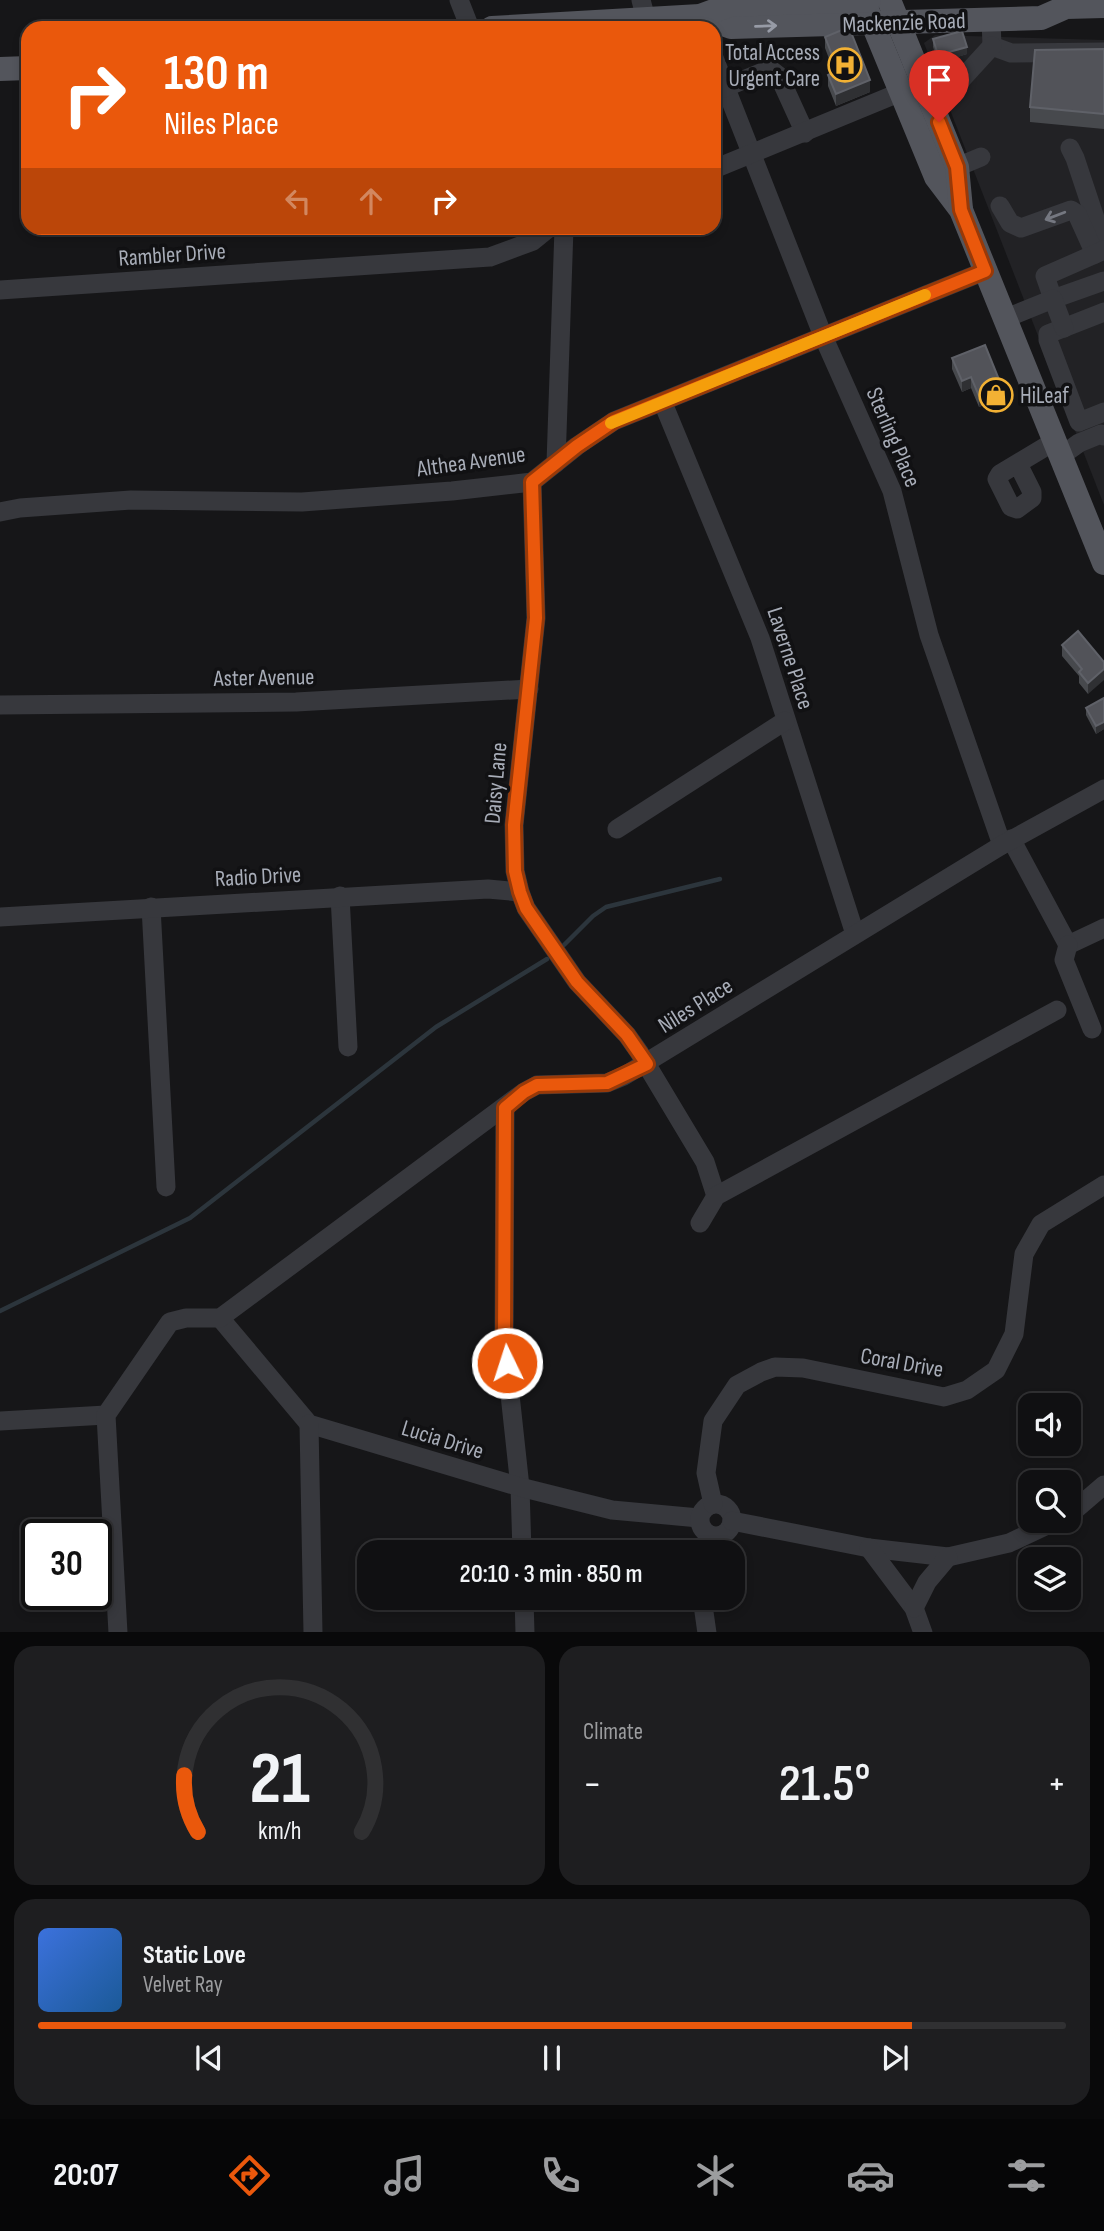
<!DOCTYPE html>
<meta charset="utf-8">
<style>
body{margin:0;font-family:"Sofia Sans Condensed",sans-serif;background:#1e1e20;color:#f1f3f6;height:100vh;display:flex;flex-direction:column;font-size:26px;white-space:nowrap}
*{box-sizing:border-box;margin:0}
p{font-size:23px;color:#9c9d9f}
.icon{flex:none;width:38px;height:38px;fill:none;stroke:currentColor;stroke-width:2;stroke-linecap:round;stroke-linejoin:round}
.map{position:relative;height:1632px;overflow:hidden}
.details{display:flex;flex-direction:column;gap:14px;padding:14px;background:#09090a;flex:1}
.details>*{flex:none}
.banner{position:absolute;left:21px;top:21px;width:700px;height:214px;border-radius:21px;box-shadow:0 4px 10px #0003,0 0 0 2px #303032;background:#ea580c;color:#fff;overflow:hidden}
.controls{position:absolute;left:1018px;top:1393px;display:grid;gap:14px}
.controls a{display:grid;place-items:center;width:63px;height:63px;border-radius:14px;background:#101012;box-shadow:0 4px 10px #0003,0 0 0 2px #303032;font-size:35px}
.speed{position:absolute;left:21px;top:1519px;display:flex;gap:14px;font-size:35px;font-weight:700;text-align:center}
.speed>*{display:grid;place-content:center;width:91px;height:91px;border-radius:50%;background:#101012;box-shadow:0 4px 10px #0003,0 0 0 2px #303032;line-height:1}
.speed .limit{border:4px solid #111;border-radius:10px;background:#fff;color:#111}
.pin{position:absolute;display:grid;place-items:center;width:60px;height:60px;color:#fff;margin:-72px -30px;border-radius:50% 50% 50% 0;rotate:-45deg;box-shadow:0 0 7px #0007}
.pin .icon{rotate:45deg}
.me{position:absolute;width:77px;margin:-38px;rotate:356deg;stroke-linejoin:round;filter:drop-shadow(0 0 5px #0008)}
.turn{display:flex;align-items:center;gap:24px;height:147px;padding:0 28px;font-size:32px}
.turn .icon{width:91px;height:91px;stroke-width:2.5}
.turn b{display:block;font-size:49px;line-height:60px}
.lanes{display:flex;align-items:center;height:66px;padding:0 28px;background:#0003;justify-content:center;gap:35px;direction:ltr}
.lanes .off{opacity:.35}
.big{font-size:52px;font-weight:600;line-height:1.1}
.details .widget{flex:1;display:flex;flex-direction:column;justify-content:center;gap:10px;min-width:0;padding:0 24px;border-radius:21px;background:#1e1e20}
.details .dial{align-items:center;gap:0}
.dial svg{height:182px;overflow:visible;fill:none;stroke:#303032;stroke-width:7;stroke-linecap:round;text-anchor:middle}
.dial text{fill:#f1f3f6;stroke:none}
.song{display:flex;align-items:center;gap:21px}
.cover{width:84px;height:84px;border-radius:10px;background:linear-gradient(135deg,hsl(220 70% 55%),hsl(210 70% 35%))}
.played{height:7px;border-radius:4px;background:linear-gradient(90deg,#ea580c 85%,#303032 85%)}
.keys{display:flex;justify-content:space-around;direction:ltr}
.heat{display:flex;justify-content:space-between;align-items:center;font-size:38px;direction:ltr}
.details .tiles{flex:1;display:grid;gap:14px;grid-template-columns:1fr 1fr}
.widget:last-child{grid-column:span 2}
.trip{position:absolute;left:357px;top:1540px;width:388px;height:70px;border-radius:21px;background:#101012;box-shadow:0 4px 10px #0003,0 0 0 2px #303032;font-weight:600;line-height:70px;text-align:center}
.tabs{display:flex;height:112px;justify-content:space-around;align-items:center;background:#060607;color:#9c9d9f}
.tabs .icon{width:49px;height:49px}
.tabs .current{color:#ea580c}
.tabs b{font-size:32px;color:#f1f3f6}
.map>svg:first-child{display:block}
.built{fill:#222225}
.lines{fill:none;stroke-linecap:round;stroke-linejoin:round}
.stream{stroke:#2c353c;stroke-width:4.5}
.minor{stroke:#37383d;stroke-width:19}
.major{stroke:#53555c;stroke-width:24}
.wall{fill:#47494d}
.shaded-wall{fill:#2f3033}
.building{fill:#525359;stroke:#5f6168;stroke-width:2}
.oneway{stroke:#979ba6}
.oneway2{stroke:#757881}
.route-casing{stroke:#983908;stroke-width:18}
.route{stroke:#ea580c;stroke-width:12}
.slow{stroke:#f59e0b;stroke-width:12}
.labels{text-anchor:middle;stroke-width:7;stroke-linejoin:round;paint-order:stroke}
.street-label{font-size:23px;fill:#a8adb8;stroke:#111113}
.poi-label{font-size:23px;fill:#a8adb8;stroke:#111113;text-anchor:end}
</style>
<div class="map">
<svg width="1104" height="1633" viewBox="0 0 1104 1633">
<rect width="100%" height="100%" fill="#161618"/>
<polygon class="built" points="935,35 1104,40 1104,505 924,43"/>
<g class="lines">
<g class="stream">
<polyline points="564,945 593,916 606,907 720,879"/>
<polyline points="0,1311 190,1218 436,1027 547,959"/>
</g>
<g class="minor">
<polyline points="459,0 470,28"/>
<polyline points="641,0 646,19"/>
<polyline points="991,19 992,46 1011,53 1104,52"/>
<polyline points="714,58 823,336 892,491 929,635 1002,845"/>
<polyline points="724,88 770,69 779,76 805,133"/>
<polyline points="930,99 960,81 992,46"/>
<polyline points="1070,148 1075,158 1104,245"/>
<polyline points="957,167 981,157"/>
<polyline points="714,169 901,92"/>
<polyline points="1000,206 1010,223 1021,228 1071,210 1077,214 1095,254"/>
<polyline points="1104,250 1045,276 1053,299 1104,281"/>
<polyline points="0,290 490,257 533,241 549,228"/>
<polyline points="1104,312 1048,334 1048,340 1079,422 1104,412"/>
<polyline points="1006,318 1053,299 1064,328"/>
<polyline points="663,403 760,638 855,934"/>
<polyline points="1061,456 1079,443 1101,434 1104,436"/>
<polyline points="556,463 564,228"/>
<polyline points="1018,464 1032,492 1032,498 1017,509 1011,507 997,479 1000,474 1055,441"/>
<polyline points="532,482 536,618 514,825 515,871 520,892 526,908 577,982 627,1035 639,1052 705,1162 716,1196"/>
<polyline points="0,512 20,508 131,500 302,502 452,491 532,482 577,446 614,421 985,271"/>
<polyline points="0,705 296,702 529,689"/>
<polyline points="617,829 785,721"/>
<polyline points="1011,839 1068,945 1104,928"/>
<polyline points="340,896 348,1047"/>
<polyline points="151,907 166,1187"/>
<polyline points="0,917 488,889 520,892"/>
<polyline points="1068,945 1064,960 1092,1029"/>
<polyline points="505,1108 504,1339 520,1487 522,1552"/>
<polyline points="700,1223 716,1196 1057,1010"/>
<polyline points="220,1318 309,1424 520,1487 612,1510 699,1518"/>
<polyline points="0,1421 106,1415"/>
<polyline points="309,1424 313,1633"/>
<circle cx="716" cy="1520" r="16"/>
<polyline points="713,1504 706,1473 713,1421 737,1385 761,1372 775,1367 803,1368 944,1397 967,1390 996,1370 1014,1334 1024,1254 1041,1224 1104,1185"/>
<polyline points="1069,1515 1104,1485"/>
<polyline points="732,1521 869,1548 948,1557 1009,1543 1056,1521"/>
<polyline points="869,1548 914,1608 923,1633"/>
<polyline points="524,1598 525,1633"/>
<polyline points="702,1598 707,1633"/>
<polyline points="914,1608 927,1582 948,1557"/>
<polyline points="118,1633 106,1415 170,1322 186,1318 220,1318 524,1092 537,1085 607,1083 624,1076 1002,845 1104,789"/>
</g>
<g class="major">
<polyline points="863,0 936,177 961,210 1104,563"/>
<polyline points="889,0 957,167 961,209"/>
<polyline points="700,16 731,27 1041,18 1066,7 1104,6"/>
<polyline points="492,28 700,16 730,5 869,0"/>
<polyline points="0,69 28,68"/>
</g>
</g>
<g class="wall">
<polygon points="825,37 870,92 836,106 828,86 828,75 834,72 825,48"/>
<polygon points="933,39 967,54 938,63 933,47"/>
<polygon points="1104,49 1104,129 1030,122 1030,107"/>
<polygon points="952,358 1002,398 979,407 971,388 962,392 952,369"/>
<polygon points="1062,645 1104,662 1088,694 1079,683 1079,676 1062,656"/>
<polygon points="1104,698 1104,729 1096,734 1086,715 1086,708"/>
</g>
<g class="shaded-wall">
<polygon points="967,47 967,54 938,63 938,55"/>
<polygon points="870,80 870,92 836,106 836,94"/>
<polygon points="971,377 971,388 962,392 962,381"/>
<polygon points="1002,387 1002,398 979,407 979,396"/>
<polygon points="1104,669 1104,680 1088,694 1088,683"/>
<polygon points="1104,722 1104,729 1096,734 1096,726"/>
</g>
<g class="building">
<polygon points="849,27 870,80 836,94 828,75 838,70 825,37"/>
<polygon points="962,31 967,47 938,55 933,39"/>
<polygon points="1104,49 1104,114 1030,107 1035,50"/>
<polygon points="985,345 1002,387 979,396 971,377 962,381 952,358"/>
<polygon points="1078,631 1104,662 1104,669 1088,683 1079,672 1082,669 1062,645"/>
<polygon points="1104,698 1104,722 1096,726 1086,708"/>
</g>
<defs><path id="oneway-shaft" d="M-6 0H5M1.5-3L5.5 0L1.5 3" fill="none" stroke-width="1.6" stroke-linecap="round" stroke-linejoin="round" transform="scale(1.75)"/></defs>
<use class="oneway" href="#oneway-shaft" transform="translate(766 26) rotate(-2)"/>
<use class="oneway2" href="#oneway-shaft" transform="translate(1055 216) rotate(159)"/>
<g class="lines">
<defs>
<polyline id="route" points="507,1363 504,1339 505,1108 524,1092 537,1085 607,1083 647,1064 627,1035 577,982 526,908 520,892 515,871 514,825 536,618 532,482 577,446 614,421 985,271 961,210 957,167 939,122"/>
</defs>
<use href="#route" class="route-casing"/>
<use href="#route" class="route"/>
<polyline class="slow" points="611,423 925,295"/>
</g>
<defs>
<symbol id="hospital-ring" viewBox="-11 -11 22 22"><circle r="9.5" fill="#111113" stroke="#f2b134" stroke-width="1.5"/><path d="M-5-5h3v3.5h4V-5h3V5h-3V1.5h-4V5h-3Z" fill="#f2b134"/></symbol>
<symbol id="shop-ring" viewBox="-11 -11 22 22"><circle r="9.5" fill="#111113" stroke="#f2b134" stroke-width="1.5"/><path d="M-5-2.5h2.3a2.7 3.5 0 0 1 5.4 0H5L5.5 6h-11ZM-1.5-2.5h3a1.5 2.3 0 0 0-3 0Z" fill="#f2b134"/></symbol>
</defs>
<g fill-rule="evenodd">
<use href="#hospital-ring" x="826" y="46" width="38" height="38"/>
<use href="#shop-ring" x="977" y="376" width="38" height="38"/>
</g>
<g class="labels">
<g class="street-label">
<text transform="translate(904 22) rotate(-2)" y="8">Mackenzie Road</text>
<text transform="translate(172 254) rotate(-4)" y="8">Rambler Drive</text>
<text transform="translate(894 437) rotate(67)" y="8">Sterling Place</text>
<text transform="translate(471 461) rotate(-8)" y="8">Althea Avenue</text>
<text transform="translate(791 658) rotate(72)" y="8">Laverne Place</text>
<text transform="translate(264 677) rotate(-1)" y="8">Aster Avenue</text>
<text transform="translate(495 783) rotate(-85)" y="8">Daisy Lane</text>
<text transform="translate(258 876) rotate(-3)" y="8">Radio Drive</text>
<text transform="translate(695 1005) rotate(-32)" y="8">Niles Place</text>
<text transform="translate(902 1362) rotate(10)" y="8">Coral Drive</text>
<text transform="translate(443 1439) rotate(17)" y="8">Lucia Drive</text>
</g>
<g class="poi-label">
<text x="820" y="60">Total Access<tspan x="820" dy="26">Urgent Care</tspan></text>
<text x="1020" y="403" text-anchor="start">HiLeaf</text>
</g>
</g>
</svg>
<div class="controls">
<a><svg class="icon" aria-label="sound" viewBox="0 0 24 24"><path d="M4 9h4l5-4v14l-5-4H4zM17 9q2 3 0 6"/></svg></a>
<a><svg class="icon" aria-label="search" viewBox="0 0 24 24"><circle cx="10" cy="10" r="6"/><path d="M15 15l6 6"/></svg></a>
<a><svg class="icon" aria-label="layers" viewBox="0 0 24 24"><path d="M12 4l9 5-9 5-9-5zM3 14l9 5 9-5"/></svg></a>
</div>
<div class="speed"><div class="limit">30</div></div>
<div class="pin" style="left:939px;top:122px;background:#d93025"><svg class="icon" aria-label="arrive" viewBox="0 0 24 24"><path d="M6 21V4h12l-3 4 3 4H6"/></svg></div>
<svg class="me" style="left:507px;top:1363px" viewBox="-20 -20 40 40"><circle r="17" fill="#ea580c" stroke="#fff" stroke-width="3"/><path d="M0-11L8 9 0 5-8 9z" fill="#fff"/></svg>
<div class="trip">20:10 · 3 min · 850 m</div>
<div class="banner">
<div class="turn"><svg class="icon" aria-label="right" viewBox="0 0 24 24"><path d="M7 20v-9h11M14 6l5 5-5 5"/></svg><div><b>130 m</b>Niles Place</div></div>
<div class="lanes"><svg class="icon off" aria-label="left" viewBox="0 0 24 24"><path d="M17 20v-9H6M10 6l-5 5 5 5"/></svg><svg class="icon off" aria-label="ahead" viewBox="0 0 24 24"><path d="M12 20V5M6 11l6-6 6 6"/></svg><svg class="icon" aria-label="right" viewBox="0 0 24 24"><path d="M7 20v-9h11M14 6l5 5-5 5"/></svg></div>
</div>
</div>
<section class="details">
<div class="tiles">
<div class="widget dial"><svg viewBox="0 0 100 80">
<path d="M14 69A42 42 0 1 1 86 69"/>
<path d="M14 69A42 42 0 0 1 8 44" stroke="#ea580c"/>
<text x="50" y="56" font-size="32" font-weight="700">21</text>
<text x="50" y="72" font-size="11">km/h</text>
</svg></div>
<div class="widget"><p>Climate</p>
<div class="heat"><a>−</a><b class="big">21.5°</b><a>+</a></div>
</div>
<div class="widget">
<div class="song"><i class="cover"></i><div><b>Static Love</b><p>Velvet Ray</p></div></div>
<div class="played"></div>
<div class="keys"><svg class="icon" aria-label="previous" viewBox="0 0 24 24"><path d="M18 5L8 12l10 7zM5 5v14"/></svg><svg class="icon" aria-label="pause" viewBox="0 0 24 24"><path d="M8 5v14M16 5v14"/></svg><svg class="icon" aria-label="next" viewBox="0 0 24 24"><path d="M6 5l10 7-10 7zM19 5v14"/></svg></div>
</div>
</div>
</section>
<nav class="tabs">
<b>20:07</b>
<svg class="icon current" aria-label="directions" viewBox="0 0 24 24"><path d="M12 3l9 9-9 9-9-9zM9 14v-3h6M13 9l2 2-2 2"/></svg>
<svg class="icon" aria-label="music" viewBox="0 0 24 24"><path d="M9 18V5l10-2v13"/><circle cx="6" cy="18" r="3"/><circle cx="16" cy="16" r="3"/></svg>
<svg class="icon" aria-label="phone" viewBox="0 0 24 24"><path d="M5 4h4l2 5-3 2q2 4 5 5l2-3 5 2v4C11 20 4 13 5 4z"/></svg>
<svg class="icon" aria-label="climate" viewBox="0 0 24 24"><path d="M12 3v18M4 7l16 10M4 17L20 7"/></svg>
<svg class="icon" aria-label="car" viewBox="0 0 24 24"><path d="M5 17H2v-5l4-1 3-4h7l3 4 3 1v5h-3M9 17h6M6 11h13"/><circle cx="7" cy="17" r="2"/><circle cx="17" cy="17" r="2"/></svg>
<svg class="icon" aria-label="filters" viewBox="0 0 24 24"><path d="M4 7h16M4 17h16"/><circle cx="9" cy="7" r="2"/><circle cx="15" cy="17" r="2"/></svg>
</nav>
